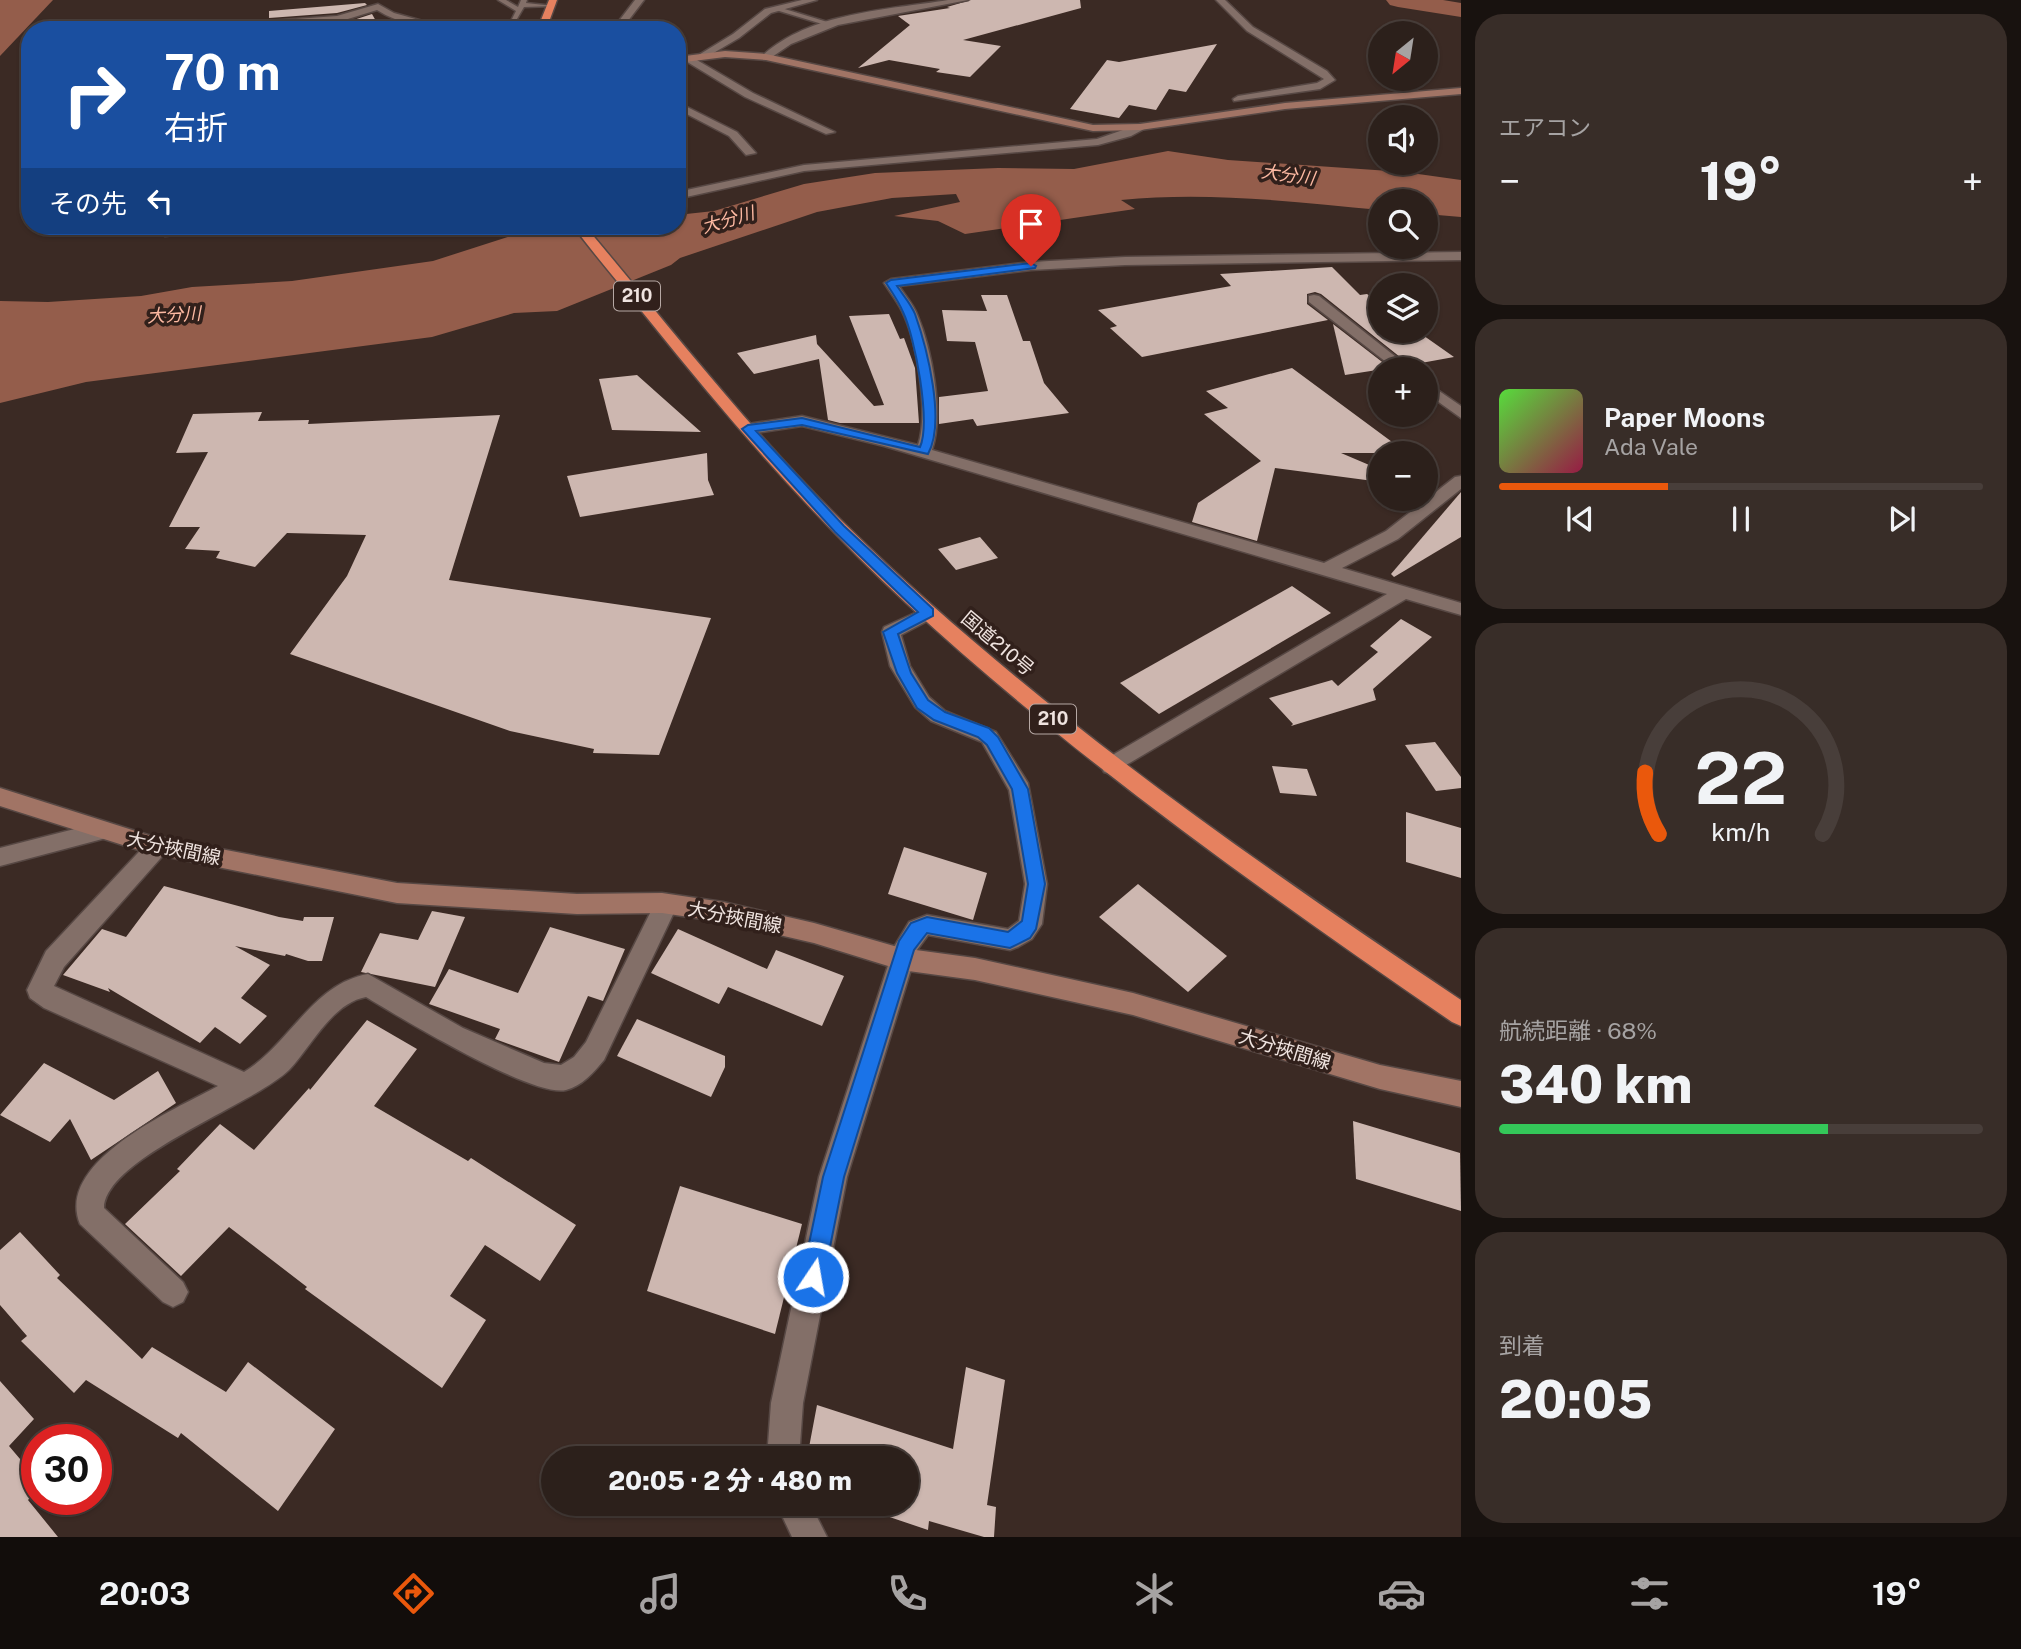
<!DOCTYPE html>
<html lang="ja">
<meta charset="utf-8">
<style>
body{margin:0;font-family:"Public Sans","Noto Sans JP",sans-serif;background:#382d28;color:#f1f3f6;height:100vh;display:flex;flex-direction:column;font-size:26px;white-space:nowrap}
*{box-sizing:border-box;margin:0}
p{font-size:23px;color:#a6a3a3}
.icon{flex:none;width:38px;height:38px;fill:none;stroke:currentColor;stroke-width:2;stroke-linecap:round;stroke-linejoin:round}
.map{position:relative;flex:1;overflow:hidden}
.panel{display:flex;flex-direction:column;gap:14px;padding:14px;background:#18120f;width:560px}
.panel>*{flex:none}
.hud{position:absolute;left:21px;top:21px;width:665px;height:214px;border-radius:28px;box-shadow:0 2px 5px #0004,0 0 0 2px #483e3a;background:#1a4fa0;color:#fff;overflow:hidden}
.needle{width:46px;rotate:210deg}
.fabs{position:absolute;left:1368px;top:21px;display:grid;gap:14px}
.fabs a{display:grid;place-items:center;width:70px;height:70px;border-radius:50%;background:#2c201b;box-shadow:0 2px 5px #0004,0 0 0 2px #483e3a;font-size:35px}
.speed{position:absolute;left:21px;top:1424px;display:flex;gap:14px;font-size:35px;font-weight:700;text-align:center}
.speed>*{display:grid;place-content:center;width:91px;height:91px;border-radius:50%;background:#2c201b;box-shadow:0 2px 5px #0004,0 0 0 2px #483e3a;line-height:1}
.speed .limit{border:10px solid #d22;background:#fff;color:#111}
.pin{position:absolute;display:grid;place-items:center;width:60px;height:60px;color:#fff;margin:-72px -30px;border-radius:50% 50% 50% 0;rotate:-45deg;box-shadow:0 0 7px #0007}
.pin .icon{rotate:45deg}
.me{position:absolute;width:77px;margin:-38px;rotate:12deg;stroke-linejoin:round;filter:drop-shadow(0 0 5px #0008)}
.turn{display:flex;align-items:center;gap:24px;height:147px;padding:0 28px;font-size:32px}
.turn .icon{width:91px;height:91px;stroke-width:2.5}
.turn b{display:block;font-size:49px;line-height:60px}
.then{display:flex;align-items:center;height:66px;padding:0 28px;background:#0003;gap:14px;font-size:26px}
.big{font-size:52px;font-weight:800;line-height:1.1}
.panel .tile{flex:1;display:flex;flex-direction:column;justify-content:center;gap:10px;min-width:0;padding:0 24px;border-radius:28px;background:#382d28}
.panel .dial{align-items:center;gap:0}
.dial svg{height:182px;overflow:visible;fill:none;stroke:#483e3a;stroke-width:7;stroke-linecap:round;text-anchor:middle}
.dial text{fill:#f1f3f6;stroke:none}
.song{display:flex;align-items:center;gap:21px}
.cover{width:84px;height:84px;border-radius:10px;background:linear-gradient(135deg,hsl(110 70% 55%),hsl(340 70% 35%))}
.played{height:7px;border-radius:4px;background:linear-gradient(90deg,#ea580c 35%,#483e3a 35%)}
.keys{display:flex;justify-content:space-around;direction:ltr}
.heat{display:flex;justify-content:space-between;align-items:center;font-size:38px;direction:ltr}
.charge{height:10px;border-radius:5px;background:linear-gradient(90deg,#34c759 68%,#483e3a 0)}
.trip{position:absolute;left:541px;top:1446px;width:378px;height:70px;border-radius:35px;background:#2c201b;box-shadow:0 2px 5px #0004,0 0 0 2px #483e3a;font-weight:800;line-height:70px;text-align:center}
.tab-bar{display:flex;height:112px;justify-content:space-around;align-items:center;background:#120d0b;color:#a6a3a3}
.tab-bar .icon{width:49px;height:49px}
.tab-bar .on{color:#ea580c}
.tab-bar b{font-size:32px;color:#f1f3f6}
main{display:flex;flex:1;min-height:0}
.map>svg:first-child{display:block}
.water{fill:#945d4b}
.lines{fill:none;stroke-linecap:round;stroke-linejoin:round}
.river{fill:#945d4b;fill-rule:evenodd}
.building{fill:#cdb7b0}
.lane-casing{stroke:#574844;stroke-width:3}
.street-casing{stroke:#574844;stroke-width:3}
.secondary-casing{stroke:#574844;stroke-width:3}
.highway-casing{stroke:#574844;stroke-width:3}
.lane{fill:#836f68;fill-rule:evenodd}
.street{fill:#836f68;fill-rule:evenodd}
.secondary{fill:#a17465;fill-rule:evenodd}
.highway{fill:#e6815f;fill-rule:evenodd}
.route{fill:#1a73e8;stroke:#114b97;stroke-width:2}
.labels{text-anchor:middle;stroke-width:7;stroke-linejoin:round;paint-order:stroke}
.far-water-label{font-size:18px;font-style:italic;fill:#fdb9a2;stroke:#31201b}
.shield{fill:#31201b;stroke:#b6a8a4;stroke-width:2}
.shield-label{font-size:18px;font-weight:bold;fill:#efe3df}
.street-label{font-size:19px;fill:#efe3df;stroke:#31201b}
</style>
<main>
<div class="map">
<svg width="1461" height="1537" viewBox="0 0 1461 1537">
<rect width="100%" height="100%" fill="#3b2a24"/>
<g class="water">
<polygon points="0,0 53,0 0,56"/>
<path d="M 1168,151 L 1228,160 L 1404,172 L 1461,180 L 1461,217 L 1426,214 L 1426,201 L 1381,201 L 1381,210 C 1294,202 1208,191 1121,200 L 1135,209 L 965,234 L 938,221 L 894,216 L 960,202 L 956,194 L 892,198 L 817,212 L 680,258 L 671,265 L 557,311 L 514,313 L 432,337 L 86,382 L 0,403 L 0,301 L 48,302 L 141,296 L 192,287 L 292,281 L 433,261 L 517,234 L 591,226 L 677,226 L 677,215 L 714,211 L 804,184 L 875,173 L 998,168 L 1074,169 Z"/>
</g>
<g class="lines">
<polygon class="river" points="1386,0 1443,0 1461,3 1461,17 1398,7 1390,5"/>
</g>
<g class="building">
<polygon points="971,0 1080,0 1081,8 963,40 1001,46 970,77 936,72 940,69 889,60 858,68 910,25 898,16 950,8 947,7"/>
<polygon points="365,3 367,5 337,13 269,18 269,11"/>
<polygon points="372,14 381,30 270,30 338,25"/>
<polygon points="1217,44 1186,92 1169,89 1156,110 1129,105 1119,118 1070,109 1107,60 1119,62"/>
<polygon points="1332,267 1360,295 1367,294 1381,304 1381,331 1417,331 1454,357 1410,365 1321,294 1315,292 1307,294 1307,304 1328,320 1142,357 1110,328 1117,326 1098,310 1231,286 1220,274"/>
<polygon points="981,295 1007,295 1023,341 1030,341 1044,383 1069,413 977,426 973,419 939,424 939,397 988,391 975,342 947,341 942,310 987,311"/>
<polygon points="889,314 900,339 904,338 915,368 919,423 840,423 828,420 819,359 754,374 737,353 816,335 817,344 874,406 884,405 849,316"/>
<polygon points="1333,324 1390,368 1345,375"/>
<polygon points="1292,368 1407,453 1341,453 1381,470 1381,482 1275,468 1257,541 1192,522 1198,503 1261,461 1204,414 1228,408 1206,391"/>
<polygon points="637,375 701,432 612,430 599,379"/>
<polygon points="262,412 258,421 309,420 308,424 500,415 449,580 711,618 659,755 593,753 594,749 510,731 290,654 347,576 366,535 287,533 255,567 216,558 220,551 185,549 200,527 169,527 208,452 176,453 193,414"/>
<polygon points="707,453 708,480 714,495 580,517 567,476"/>
<polygon points="1461,492 1461,537 1394,577 1391,574"/>
<polygon points="980,537 998,558 956,570 938,549"/>
<polygon points="1292,586 1331,613 1159,714 1120,683"/>
<polygon points="1401,619 1432,637 1373,689 1376,700 1291,726 1293,724 1269,698 1332,680 1338,686 1378,652 1370,646"/>
<polygon points="1435,742 1461,777 1461,788 1436,791 1405,745"/>
<polygon points="1272,766 1307,769 1317,796 1280,793"/>
<polygon points="1406,812 1461,828 1461,878 1406,862"/>
<polygon points="904,847 987,873 973,920 888,894"/>
<polygon points="1138,884 1227,956 1188,992 1099,917"/>
<polygon points="164,886 279,917 303,921 304,917 334,917 322,961 308,961 286,954 285,956 235,946 270,965 241,998 267,1016 240,1044 215,1027 200,1043 108,988 110,992 63,975 102,929 126,937"/>
<polygon points="432,911 465,917 435,987 361,972 380,933 418,940"/>
<polygon points="550,927 625,949 603,1001 588,996 559,1062 495,1039 500,1029 429,1004 449,969 518,993"/>
<polygon points="678,929 767,969 776,950 844,976 822,1026 728,987 719,1004 651,973"/>
<polygon points="637,1019 725,1056 725,1067 711,1097 617,1056"/>
<polygon points="367,1020 417,1049 374,1106 468,1161 471,1158 576,1225 540,1281 485,1245 450,1296 486,1320 442,1388 305,1289 307,1287 229,1227 181,1276 125,1224 180,1171 177,1169 220,1124 254,1150 309,1088 310,1090"/>
<polygon points="44,1063 114,1100 158,1071 176,1103 91,1160 70,1119 50,1142 0,1115"/>
<polygon points="1353,1121 1460,1153 1461,1211 1356,1179"/>
<polygon points="680,1186 802,1224 775,1334 647,1291"/>
<polygon points="20,1232 60,1275 57,1278 142,1359 152,1347 226,1392 248,1362 335,1429 278,1511 181,1433 178,1438 86,1380 74,1393 21,1341 27,1336 0,1305 0,1250"/>
<polygon points="966,1367 1005,1380 987,1505 996,1507 994,1537 984,1537 929,1521 928,1530 848,1503 906,1503 906,1458 807,1458 817,1405 953,1449"/>
<polygon points="0,1381 34,1419 9,1446 37,1479 37,1490 28,1500 58,1537 0,1537"/>
</g>
<g class="lines">
<defs>
<g id="lane">
<polygon points="498,0 506,0 518,7 521,0 527,0 526,3 554,6 524,7 511,29 508,27 516,11"/>
<polygon points="778,7 834,24 835,25 832,27 776,10"/>
</g>
<g id="street">
<polygon points="635,0 644,0 621,30 612,30"/>
<polygon points="802,0 817,0 771,13 739,38 705,58 697,56 733,34 765,9"/>
<path d="M 948,0 L 968,0 L 838,25 L 791,44 L 769,59 L 761,57 C 809,12 887,10 948,0 Z"/>
<polygon points="1216,0 1225,0 1253,27 1327,71 1335,80 1320,89 1234,101 1233,99 1238,96 1317,83 1324,79 1247,31"/>
<path d="M 378,4 L 394,13 L 455,30 C 430,30 399,24 377,10 L 338,22 L 226,30 L 221,27 L 226,24 L 337,16 Z"/>
<polygon points="71,25 74,30 65,30"/>
<polygon points="684,56 690,56 753,93 835,132 826,134 745,97 684,60"/>
<polygon points="677,102 737,132 756,153 746,155 729,136 677,109"/>
<polygon points="1140,124 1144,125 1144,129 1131,136 1098,145 804,171 677,199 677,192 804,165 1097,139"/>
<polygon points="189,226 227,226 221,230 165,236 159,232 165,228"/>
<path d="M 1461,252 L 1461,260 L 1125,265 L 1031,270 L 899,286 C 905,295 913,304 917,314 C 932,349 944,414 932,450 L 1324,563 L 1386,531 L 1455,477 L 1461,476 L 1461,489 L 1398,539 L 1342,568 L 1461,603 L 1461,615 L 1406,599 L 1111,774 L 1104,772 L 1101,766 L 1104,760 L 1387,594 L 884,446 L 802,426 L 748,434 L 740,429 L 748,424 L 802,416 L 918,445 C 929,414 917,341 902,311 C 897,301 890,292 884,283 L 891,279 L 1031,262 L 1125,257 Z"/>
<polygon points="1314,295 1319,296 1411,369 1395,369 1309,302 1309,296"/>
<polygon points="1426,382 1461,406 1461,418 1426,393"/>
<polygon points="928,607 935,609 937,613 935,617 901,635 910,666 929,697 945,711 996,732 1028,783 1047,884 1042,924 1032,939 1018,947 1010,950 928,935 917,950 847,1177 803,1403 799,1458 767,1458 771,1403 819,1177 894,947 909,922 927,915 1008,929 1019,921 1025,884 1009,790 982,742 931,721 915,707 890,666 882,632 884,627"/>
<polygon points="102,822 110,825 113,831 110,837 0,866 0,848"/>
<path d="M 159,836 L 167,839 L 170,845 L 167,851 L 64,967 L 54,986 L 244,1072 C 290,1044 312,984 368,974 L 463,1028 L 544,1063 L 561,1065 L 574,1057 L 586,1042 L 658,897 L 666,894 L 674,897 L 678,904 L 604,1060 C 594,1072 582,1086 566,1090 C 533,1098 399,1017 366,997 C 332,1003 311,1047 289,1070 C 253,1105 105,1158 104,1208 L 183,1282 L 188,1292 L 183,1302 L 173,1307 L 163,1302 L 80,1224 C 54,1161 176,1109 218,1086 L 44,1008 L 30,998 L 27,990 L 46,951 L 151,839 Z"/>
<polygon points="776,1503 810,1503 827,1537 792,1537"/>
</g>
<g id="secondary">
<polygon points="725,51 766,54 1093,125 1140,124 1285,103 1461,88 1461,94 1285,109 1140,130 1093,131 766,60 725,57 677,63 677,57"/>
<polygon points="0,788 148,835 397,883 577,894 662,893 723,902 814,923 901,948 975,958 1133,993 1380,1065 1461,1081 1461,1107 1380,1089 1133,1015 975,980 901,970 814,943 723,922 662,913 577,914 397,903 148,853 0,806"/>
</g>
<g id="highway">
<polygon points="549,0 557,0 546,30 537,30"/>
<path d="M 573,226 L 585,226 C 670,327 751,432 845,524 C 1031,706 1245,855 1461,1000 L 1461,1026 L 1452,1022 C 1263,892 1075,759 906,603 C 812,516 728,419 648,319 C 623,288 597,258 573,226 Z"/>
</g>
</defs>
<use href="#lane" class="lane-casing"/>
<use href="#street" class="street-casing"/>
<use href="#secondary" class="secondary-casing"/>
<use href="#highway" class="highway-casing"/>
<use href="#lane" class="lane"/>
<use href="#street" class="street"/>
<use href="#secondary" class="secondary"/>
<use href="#highway" class="highway"/>
</g>
<path class="route" d="M 1031,263 L 1036,266 L 1035,268 L 897,286 C 903,295 911,304 915,314 C 927,348 946,422 928,454 L 802,425 L 756,431 L 844,526 L 933,609 L 933,616 L 898,634 L 911,673 L 928,700 L 945,712 L 989,728 L 998,737 L 1028,789 L 1045,884 L 1036,929 L 1030,938 L 1010,948 L 927,933 L 914,950 L 844,1177 L 824,1277 L 821,1285 L 813,1288 L 805,1285 L 802,1277 L 823,1177 L 899,941 L 911,923 L 927,917 L 1008,932 L 1022,921 L 1028,884 L 1012,789 L 987,745 L 978,737 L 934,720 L 917,708 L 897,673 L 883,632 L 918,612 L 835,532 L 742,429 L 748,425 L 802,418 L 920,447 C 931,422 915,337 903,312 C 899,302 892,292 886,283 L 891,280 Z"/>
<g class="labels">
<g class="far-water-label">
<text transform="translate(1288 175) rotate(8)" y="6">大分川</text>
<text transform="translate(728 220) rotate(-16)" y="6">大分川</text>
<text transform="translate(174 315) rotate(-3)" y="6">大分川</text>
</g>
<g class="shield">
<rect x="614" y="281.5" width="46" height="29" rx="5"/>
<rect x="1030" y="704.5" width="46" height="29" rx="5"/>
</g>
<g class="shield-label">
<text x="637" y="302">210</text>
<text x="1053" y="725">210</text>
</g>
<g class="street-label">
<text transform="translate(998 643) rotate(40)" y="7">国道210号</text>
<text transform="translate(174 848) rotate(12)" y="7">大分挾間線</text>
<text transform="translate(735 917) rotate(11)" y="7">大分挾間線</text>
<text transform="translate(1285 1049) rotate(17)" y="7">大分挾間線</text>
</g>
</g>
</svg>
<div class="fabs">
<a><svg class="needle" viewBox="-14 -14 28 28"><path d="M0-13l5 13h-10z" fill="#e53935"/><path d="M0 13l5-13h-10z" fill="#a6a3a3"/></svg></a>
<a><svg class="icon" aria-label="sound" viewBox="0 0 24 24"><path d="M4 9h4l5-4v14l-5-4H4zM17 9q2 3 0 6"/></svg></a>
<a><svg class="icon" aria-label="search" viewBox="0 0 24 24"><circle cx="10" cy="10" r="6"/><path d="M15 15l6 6"/></svg></a>
<a><svg class="icon" aria-label="layers" viewBox="0 0 24 24"><path d="M12 4l9 5-9 5-9-5zM3 14l9 5 9-5"/></svg></a>
<a>+</a>
<a>−</a>
</div>
<div class="speed"><div class="limit">30</div></div>
<div class="pin" style="left:1031px;top:266px;background:#d93025"><svg class="icon" aria-label="arrive" viewBox="0 0 24 24"><path d="M6 21V4h12l-3 4 3 4H6"/></svg></div>
<svg class="me" style="left:813px;top:1277px" viewBox="-20 -20 40 40"><circle r="17" fill="#1a73e8" stroke="#fff" stroke-width="3"/><path d="M0-11L8 9 0 5-8 9z" fill="#fff"/></svg>
<div class="trip">20:05 · 2 分 · 480 m</div>
<div class="hud">
<div class="turn"><svg class="icon" aria-label="right" viewBox="0 0 24 24"><path d="M7 20v-9h11M14 6l5 5-5 5"/></svg><div><b>70 m</b>右折</div></div>
<div class="then">その先<svg class="icon" aria-label="left" viewBox="0 0 24 24"><path d="M17 20v-9H6M10 6l-5 5 5 5"/></svg></div>
</div>
</div>
<section class="panel">
<div class="tile"><p>エアコン</p>
<div class="heat"><a>−</a><b class="big">19°</b><a>+</a></div>
</div>
<div class="tile">
<div class="song"><i class="cover"></i><div><b>Paper Moons</b><p>Ada Vale</p></div></div>
<div class="played"></div>
<div class="keys"><svg class="icon" aria-label="previous" viewBox="0 0 24 24"><path d="M18 5L8 12l10 7zM5 5v14"/></svg><svg class="icon" aria-label="pause" viewBox="0 0 24 24"><path d="M8 5v14M16 5v14"/></svg><svg class="icon" aria-label="next" viewBox="0 0 24 24"><path d="M6 5l10 7-10 7zM19 5v14"/></svg></div>
</div>
<div class="tile dial"><svg viewBox="0 0 100 80">
<path d="M14 69A42 42 0 1 1 86 69"/>
<path d="M14 69A42 42 0 0 1 8 42" stroke="#ea580c"/>
<text x="50" y="56" font-size="32" font-weight="700">22</text>
<text x="50" y="72" font-size="11">km/h</text>
</svg></div>
<div class="tile"><p>航続距離 · 68%</p><b class="big">340 km</b><div class="charge"></div></div>
<div class="tile"><p>到着</p><b class="big">20:05</b></div>
</section>
</main>
<nav class="tab-bar">
<b>20:03</b>
<svg class="icon on" aria-label="directions" viewBox="0 0 24 24"><path d="M12 3l9 9-9 9-9-9zM9 14v-3h6M13 9l2 2-2 2"/></svg>
<svg class="icon" aria-label="music" viewBox="0 0 24 24"><path d="M9 18V5l10-2v13"/><circle cx="6" cy="18" r="3"/><circle cx="16" cy="16" r="3"/></svg>
<svg class="icon" aria-label="phone" viewBox="0 0 24 24"><path d="M5 4h4l2 5-3 2q2 4 5 5l2-3 5 2v4C11 20 4 13 5 4z"/></svg>
<svg class="icon" aria-label="climate" viewBox="0 0 24 24"><path d="M12 3v18M4 7l16 10M4 17L20 7"/></svg>
<svg class="icon" aria-label="car" viewBox="0 0 24 24"><path d="M5 17H2v-5l4-1 3-4h7l3 4 3 1v5h-3M9 17h6M6 11h13"/><circle cx="7" cy="17" r="2"/><circle cx="17" cy="17" r="2"/></svg>
<svg class="icon" aria-label="filters" viewBox="0 0 24 24"><path d="M4 7h16M4 17h16"/><circle cx="9" cy="7" r="2"/><circle cx="15" cy="17" r="2"/></svg>
<b>19°</b>
</nav>
